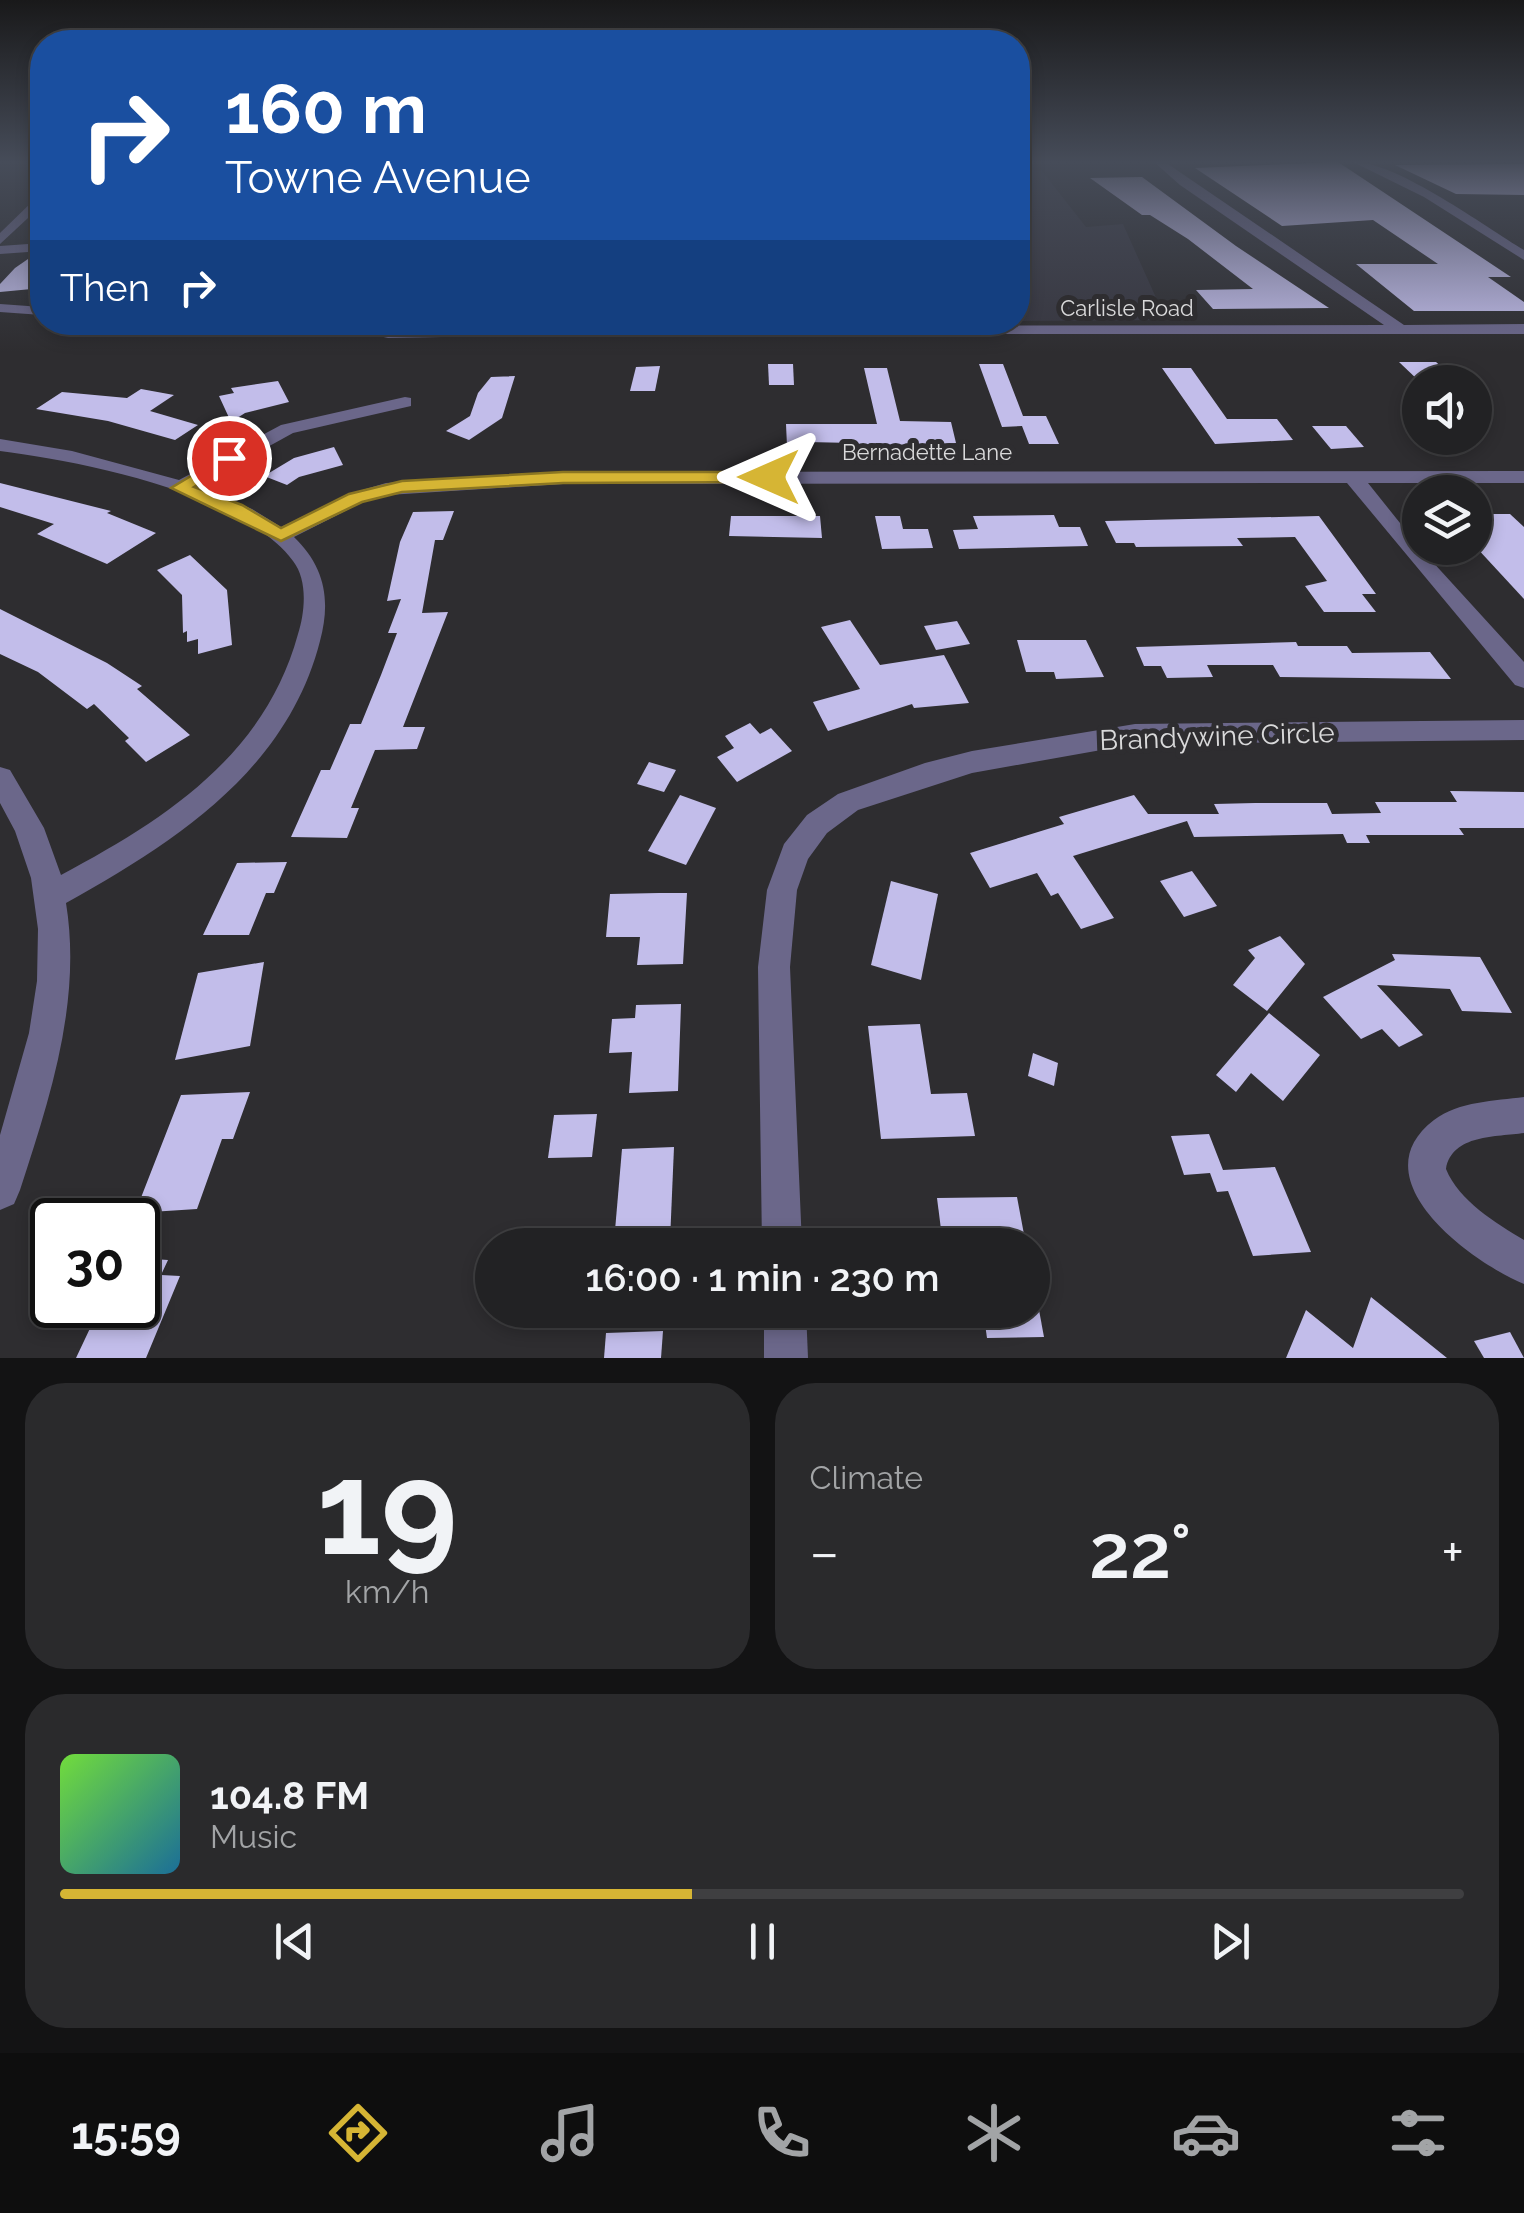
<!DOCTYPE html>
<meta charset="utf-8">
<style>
body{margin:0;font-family:Raleway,sans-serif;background:#2a2a2c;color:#f1f3f6;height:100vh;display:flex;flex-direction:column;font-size:38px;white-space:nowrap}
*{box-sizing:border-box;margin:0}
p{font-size:32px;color:#a2a4a6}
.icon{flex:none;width:55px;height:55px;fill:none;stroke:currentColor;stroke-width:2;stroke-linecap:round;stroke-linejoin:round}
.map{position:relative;height:1358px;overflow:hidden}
.drawer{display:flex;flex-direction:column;gap:25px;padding:25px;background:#131314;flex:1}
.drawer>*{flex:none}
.hud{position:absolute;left:30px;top:30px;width:1000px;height:305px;border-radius:40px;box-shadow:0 5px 15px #0003,0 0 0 2px #3f3f41;background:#1a4fa0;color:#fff;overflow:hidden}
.buttons{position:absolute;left:1402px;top:365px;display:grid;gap:20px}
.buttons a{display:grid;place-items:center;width:90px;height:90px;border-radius:50%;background:#222224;box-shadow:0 5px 15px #0003,0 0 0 2px #3f3f41;font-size:50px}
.speed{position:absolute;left:30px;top:1198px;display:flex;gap:20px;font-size:50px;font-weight:700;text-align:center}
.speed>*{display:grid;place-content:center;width:130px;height:130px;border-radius:50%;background:#222224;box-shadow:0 5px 15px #0003,0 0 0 2px #3f3f41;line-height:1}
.speed .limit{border:5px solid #111;border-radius:15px;background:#fff;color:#111}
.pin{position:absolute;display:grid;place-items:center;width:85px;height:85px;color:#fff;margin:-42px;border:5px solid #fff;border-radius:50%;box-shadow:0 2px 10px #0007}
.me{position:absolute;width:110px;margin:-55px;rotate:270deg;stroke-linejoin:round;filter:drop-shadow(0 0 8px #0008)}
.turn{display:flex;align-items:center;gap:35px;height:210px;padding:0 30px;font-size:45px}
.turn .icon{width:130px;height:130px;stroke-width:2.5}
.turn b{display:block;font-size:70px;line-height:85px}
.then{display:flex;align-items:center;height:95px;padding:0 30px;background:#0003;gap:20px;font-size:38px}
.big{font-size:75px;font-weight:600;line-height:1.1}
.drawer .widget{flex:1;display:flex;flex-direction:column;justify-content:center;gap:15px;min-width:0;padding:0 35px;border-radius:40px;background:#2a2a2c}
.drawer .dial{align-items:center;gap:0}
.dial b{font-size:130px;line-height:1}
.song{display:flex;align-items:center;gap:30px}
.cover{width:120px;height:120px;border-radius:15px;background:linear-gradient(135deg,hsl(100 70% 55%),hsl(200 70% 35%))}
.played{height:10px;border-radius:5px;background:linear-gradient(90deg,#d6b534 45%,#3f3f41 45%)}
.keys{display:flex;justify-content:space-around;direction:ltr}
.heat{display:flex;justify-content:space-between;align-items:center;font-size:55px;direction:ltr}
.drawer .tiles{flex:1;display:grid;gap:25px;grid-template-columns:1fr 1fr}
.widget:last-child{grid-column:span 2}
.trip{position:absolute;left:475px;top:1228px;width:575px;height:100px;border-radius:50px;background:#222224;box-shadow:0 5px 15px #0003,0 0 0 2px #3f3f41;font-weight:600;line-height:100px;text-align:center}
.tab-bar{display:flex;height:160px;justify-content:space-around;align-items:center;background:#0e0e0e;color:#a2a4a6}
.tab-bar .icon{width:70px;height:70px}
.tab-bar .on{color:#d6b534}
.tab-bar b{font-size:45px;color:#f1f3f6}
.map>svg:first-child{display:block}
.built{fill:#37363f}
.building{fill:#c2bdea}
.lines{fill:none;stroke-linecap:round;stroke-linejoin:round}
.minor{fill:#6b678a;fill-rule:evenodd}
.route{fill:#d6b534;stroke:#8b7622;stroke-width:2.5}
.labels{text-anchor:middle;stroke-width:10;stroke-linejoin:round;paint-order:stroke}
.far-street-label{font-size:22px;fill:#d9d9da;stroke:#2e2d30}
.street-label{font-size:28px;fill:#d9d9da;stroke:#2e2d30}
</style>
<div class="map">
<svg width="1524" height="1358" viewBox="0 0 1524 1358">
<rect width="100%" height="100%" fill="#2e2d30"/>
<polygon class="built" points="1018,169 1042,171 1086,227 1123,224 1166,320 1018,321"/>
<g class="building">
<polygon points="1338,162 1511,277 1488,277 1524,302 1524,311 1414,311 1356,264 1438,264 1373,220 1282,226 1195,168"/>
<polygon points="1524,164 1524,195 1456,194 1395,165"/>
<polygon points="1142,177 1236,246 1329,308 1213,309 1196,290 1253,289 1188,239 1150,215 1142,215 1090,178"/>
<polygon points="42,258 42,288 0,292 0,284 15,268 28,259"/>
<polygon points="1399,362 1436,362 1459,382 1420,382"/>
<polygon points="768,364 793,364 794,385 769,385"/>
<polygon points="979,364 1003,364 1023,416 1046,416 1059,444 1029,444 1022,426 1002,427"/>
<polygon points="660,366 655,391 630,391 636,367"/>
<polygon points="864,368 887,368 900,421 951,422 956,443 853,446 853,443 807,442 807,446 787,446 786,424 877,424"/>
<polygon points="1162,368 1191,368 1227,419 1277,419 1293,440 1215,444"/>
<polygon points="515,376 502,418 469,440 446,431 470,416 478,393 491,377"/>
<polygon points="278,381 289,402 245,413 231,422 219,396 234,393 231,388"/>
<polygon points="141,389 174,395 150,411 198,425 175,440 108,421 36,409 62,392 127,398"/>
<polygon points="1312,426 1346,426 1364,447 1331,449"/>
<polygon points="334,447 343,465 299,477 287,485 264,476 294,458"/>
<polygon points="0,483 111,511 107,513 156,533 107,564 37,534 54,524 0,507"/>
<polygon points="454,511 443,540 435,540 422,613 448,612 403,727 425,727 417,749 375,750 351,808 359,808 347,838 291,837 321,770 330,770 350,724 361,724 381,675 397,633 388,633 401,599 387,601 400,542 413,512"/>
<polygon points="1475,514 1510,514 1524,527 1524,599 1475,546"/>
<polygon points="1054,515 1059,527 1080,527 1088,546 959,549 953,530 978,529 973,516"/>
<polygon points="731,516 820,516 822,538 729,536"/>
<polygon points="875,516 900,516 903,529 928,529 933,548 882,549"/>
<polygon points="1319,516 1376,594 1362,594 1376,612 1324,612 1305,586 1327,581 1295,537 1237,538 1243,546 1136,547 1134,543 1116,543 1105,521"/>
<polygon points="190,555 227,590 232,645 198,654 198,639 187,642 187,631 183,633 182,595 157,570"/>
<polygon points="0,609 107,663 142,686 137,689 190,735 146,762 125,741 129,738 94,704 87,709 38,672 0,654"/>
<polygon points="850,620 880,665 944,655 969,703 914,708 912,704 828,731 813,702 860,689 821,627"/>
<polygon points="957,621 970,644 936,650 924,626"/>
<polygon points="1017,640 1086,640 1104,677 1056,679 1054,672 1026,672"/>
<polygon points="1296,642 1298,646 1347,646 1352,653 1430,652 1451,679 1280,677 1273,665 1207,665 1213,677 1167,678 1161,666 1144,666 1136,647"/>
<polygon points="750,723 760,734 771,728 792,751 737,782 717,757 734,748 725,736"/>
<polygon points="649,762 676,770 664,792 637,784"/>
<polygon points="1450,791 1524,792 1524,828 1459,828 1464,835 1366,835 1370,843 1347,843 1343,834 1194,837 1187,821 1073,856 1114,918 1081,929 1058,893 1051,896 1037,873 990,888 970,853 1064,824 1059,817 1134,795 1148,814 1219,814 1214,804 1255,803 1327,803 1332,814 1381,813 1375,802 1457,802"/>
<polygon points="680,795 716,808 686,865 648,851"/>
<polygon points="287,862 274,893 266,893 249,935 203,935 237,863"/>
<polygon points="1192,871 1217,906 1184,917 1160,881"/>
<polygon points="891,881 938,894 921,980 871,965"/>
<polygon points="659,893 687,893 683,964 637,965 640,937 606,937 610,894"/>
<polygon points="1280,936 1305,964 1267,1011 1233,985 1255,958 1248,950"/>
<polygon points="1392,954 1480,957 1512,1013 1462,1011 1450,989 1377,985 1423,1035 1399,1047 1382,1029 1361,1039 1323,997 1395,960"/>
<polygon points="264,962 250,1046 175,1060 198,973"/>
<polygon points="681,1004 678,1091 629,1093 632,1052 609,1053 612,1019 635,1018 636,1005"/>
<polygon points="1269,1013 1320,1055 1283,1101 1251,1073 1236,1092 1216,1075"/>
<polygon points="920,1024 931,1094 967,1093 975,1136 881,1139 868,1026"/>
<polygon points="1033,1053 1058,1063 1054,1086 1028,1076"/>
<polygon points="250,1092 233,1139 222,1139 197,1209 135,1213 181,1095"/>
<polygon points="597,1114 592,1157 548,1158 554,1115"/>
<polygon points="1209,1134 1223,1170 1275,1167 1311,1252 1253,1256 1228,1191 1217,1192 1210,1173 1184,1175 1171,1136"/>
<polygon points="674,1147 670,1241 614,1242 622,1149"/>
<polygon points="1017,1197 1026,1245 943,1245 937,1198"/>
<polygon points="138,1258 168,1260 161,1275 180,1276 146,1358 76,1358 101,1305 138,1305"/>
<polygon points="1371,1297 1447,1358 1286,1358 1306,1310 1353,1348"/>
<polygon points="983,1310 1039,1310 1044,1337 987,1338"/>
<polygon points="663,1331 661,1358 604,1358 606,1333"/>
<polygon points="1510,1332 1524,1358 1484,1358 1474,1341"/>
</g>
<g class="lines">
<g class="minor">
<polygon points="1154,162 1165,162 1404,325 1524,324 1524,334 617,334 388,338 366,333 361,326 364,322 380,322 377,326 388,328 606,327 607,322 628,326 1384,325 1180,185"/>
<path d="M 1353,162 C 1394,160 1486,227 1524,250 L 1524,260 L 1424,197 Z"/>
<polygon points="38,196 42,196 42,205 0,244 0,233"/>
<polygon points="42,243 42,251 0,254 0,246"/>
<polygon points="0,304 42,307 42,315 0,312"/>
<path d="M 405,397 L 411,398 L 411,406 L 293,433 L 197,486 L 252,509 L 281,527 L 349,494 L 386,483 L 563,472 L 1524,471 L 1524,483 L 1368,483 L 1420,548 L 1524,662 L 1524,688 L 1515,685 L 1347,483 L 563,484 L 388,495 L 363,502 L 294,537 C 325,567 331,600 320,641 C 287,770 176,842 66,903 C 82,1001 50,1098 20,1190 L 14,1204 L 0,1210 L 0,1135 L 29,1033 L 37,981 L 38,929 L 31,878 L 15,831 L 0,803 L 0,767 L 10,770 L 44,828 L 61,875 C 166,819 265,755 298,634 C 305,612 308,580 293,561 C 243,493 80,461 0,451 L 0,439 L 72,451 L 179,480 L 281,425 Z"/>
<polygon points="1524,720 1524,740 1135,744 972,773 858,810 827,833 808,859 797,890 790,967 802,1245 762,1245 758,967 767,890 784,844 807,815 838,794 925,763 972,751 1135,724"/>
<path d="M 1524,1097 L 1524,1133 C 1497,1137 1452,1134 1446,1169 C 1459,1201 1496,1223 1524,1240 L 1524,1284 C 1471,1262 1357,1179 1434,1120 C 1459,1101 1495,1101 1524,1097 Z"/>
<polygon points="764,1310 806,1310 808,1358 764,1358"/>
</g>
</g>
<linearGradient id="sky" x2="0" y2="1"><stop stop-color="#19191a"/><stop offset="0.46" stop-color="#464c59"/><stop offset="1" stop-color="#464c59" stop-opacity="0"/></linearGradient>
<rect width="1524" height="352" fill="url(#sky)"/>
<polygon class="route" points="229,453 235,455 235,462 194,487 242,505 281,528 349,494 402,481 563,472 769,472 778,477 769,482 563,483 402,492 362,502 281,541 171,488"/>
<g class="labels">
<g class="far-street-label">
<text x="1127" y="316">Carlisle Road</text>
<text x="927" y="460">Bernadette Lane</text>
</g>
<g class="street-label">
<text transform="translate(1217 736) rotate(-2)" y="10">Brandywine Circle</text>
</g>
</g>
</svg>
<div class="buttons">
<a><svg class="icon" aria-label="sound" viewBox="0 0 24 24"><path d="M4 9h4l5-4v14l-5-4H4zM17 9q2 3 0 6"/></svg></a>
<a><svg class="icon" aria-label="layers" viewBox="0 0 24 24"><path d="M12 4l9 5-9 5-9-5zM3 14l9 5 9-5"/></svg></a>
</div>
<div class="speed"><div class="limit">30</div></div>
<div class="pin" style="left:229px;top:458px;background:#d93025"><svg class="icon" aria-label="arrive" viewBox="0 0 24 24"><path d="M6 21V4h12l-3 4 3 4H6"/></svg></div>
<svg class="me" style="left:769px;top:477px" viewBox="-20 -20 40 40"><path d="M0-17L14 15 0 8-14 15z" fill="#d6b534" stroke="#fff" stroke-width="4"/></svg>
<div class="trip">16:00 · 1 min · 230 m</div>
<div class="hud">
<div class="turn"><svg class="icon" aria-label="right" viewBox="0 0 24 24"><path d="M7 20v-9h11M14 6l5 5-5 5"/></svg><div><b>160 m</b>Towne Avenue</div></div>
<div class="then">Then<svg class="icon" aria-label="right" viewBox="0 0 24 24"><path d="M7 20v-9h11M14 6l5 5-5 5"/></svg></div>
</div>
</div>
<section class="drawer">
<div class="tiles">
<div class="widget dial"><b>19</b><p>km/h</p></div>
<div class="widget"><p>Climate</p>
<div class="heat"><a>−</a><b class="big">22°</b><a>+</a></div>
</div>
<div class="widget">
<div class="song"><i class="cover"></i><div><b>104.8 FM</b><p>Music</p></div></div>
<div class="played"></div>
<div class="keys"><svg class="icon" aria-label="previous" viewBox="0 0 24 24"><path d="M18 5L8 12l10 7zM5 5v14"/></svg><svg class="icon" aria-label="pause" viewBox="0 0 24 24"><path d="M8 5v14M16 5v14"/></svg><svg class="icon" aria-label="next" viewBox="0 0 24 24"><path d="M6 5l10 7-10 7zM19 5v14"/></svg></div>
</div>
</div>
</section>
<nav class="tab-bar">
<b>15:59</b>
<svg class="icon on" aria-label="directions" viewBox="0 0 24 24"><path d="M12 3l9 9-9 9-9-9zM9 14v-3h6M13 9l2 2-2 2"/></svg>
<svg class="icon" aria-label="music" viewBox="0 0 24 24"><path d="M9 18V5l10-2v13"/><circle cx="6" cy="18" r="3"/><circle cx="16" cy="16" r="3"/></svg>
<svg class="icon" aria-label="phone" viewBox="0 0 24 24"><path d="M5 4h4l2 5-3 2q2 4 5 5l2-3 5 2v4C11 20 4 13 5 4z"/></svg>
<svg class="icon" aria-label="climate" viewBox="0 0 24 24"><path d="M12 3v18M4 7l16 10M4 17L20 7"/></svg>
<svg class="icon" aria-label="car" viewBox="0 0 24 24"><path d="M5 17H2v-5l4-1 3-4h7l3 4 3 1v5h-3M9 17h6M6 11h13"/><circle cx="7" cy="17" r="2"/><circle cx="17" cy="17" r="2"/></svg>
<svg class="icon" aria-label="filters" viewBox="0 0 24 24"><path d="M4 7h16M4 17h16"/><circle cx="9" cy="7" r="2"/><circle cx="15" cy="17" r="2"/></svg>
</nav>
